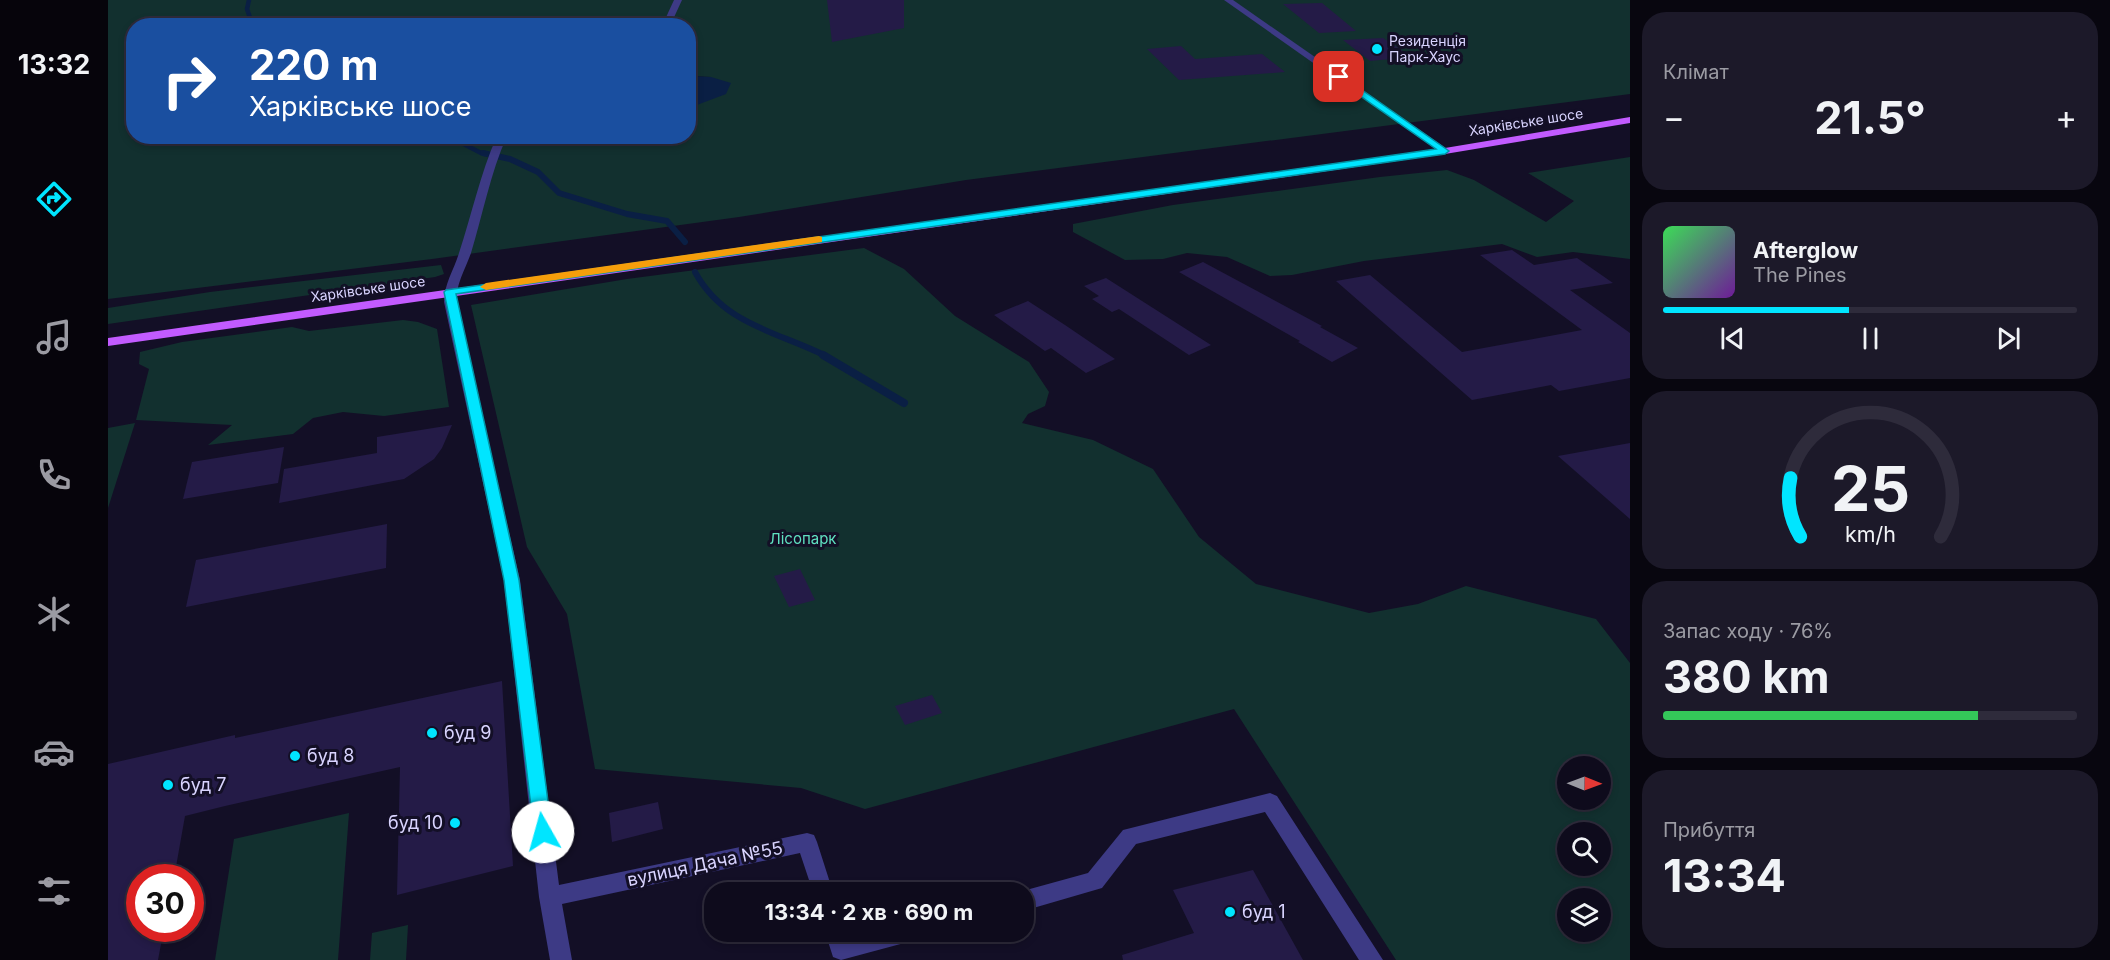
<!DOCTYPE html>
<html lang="uk">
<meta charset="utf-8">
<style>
body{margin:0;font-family:Inter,sans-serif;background:#1c1929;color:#f1f3f6;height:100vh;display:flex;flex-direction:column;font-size:22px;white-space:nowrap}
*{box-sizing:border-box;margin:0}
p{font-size:20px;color:#9b9ba3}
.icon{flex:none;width:33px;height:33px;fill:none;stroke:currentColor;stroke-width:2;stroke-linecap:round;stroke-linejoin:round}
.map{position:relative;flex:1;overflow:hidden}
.panel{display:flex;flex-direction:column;gap:12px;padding:12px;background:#08060f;width:480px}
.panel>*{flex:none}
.hud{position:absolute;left:18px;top:18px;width:570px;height:126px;border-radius:24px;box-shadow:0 3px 9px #0003,0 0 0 2px #2e2b3b;background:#1a4fa0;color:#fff;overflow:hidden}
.needle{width:39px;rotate:91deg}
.buttons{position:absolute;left:1449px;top:756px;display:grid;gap:12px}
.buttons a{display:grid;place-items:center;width:54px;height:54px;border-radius:50%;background:#0e0b1c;box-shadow:0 3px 9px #0003,0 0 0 2px #2e2b3b;font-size:30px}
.speed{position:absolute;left:18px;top:864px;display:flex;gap:12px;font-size:30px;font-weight:700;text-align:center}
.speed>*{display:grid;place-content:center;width:78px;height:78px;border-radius:50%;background:#0e0b1c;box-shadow:0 3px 9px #0003,0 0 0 2px #2e2b3b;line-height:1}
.speed .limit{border:9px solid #d22;background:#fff;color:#111}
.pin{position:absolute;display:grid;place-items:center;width:51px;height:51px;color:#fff;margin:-26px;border-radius:12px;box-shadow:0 3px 9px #0006}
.me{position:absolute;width:66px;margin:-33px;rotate:353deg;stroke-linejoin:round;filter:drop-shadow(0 0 4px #0008)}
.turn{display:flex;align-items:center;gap:21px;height:126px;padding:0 24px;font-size:27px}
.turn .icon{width:78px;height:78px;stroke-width:2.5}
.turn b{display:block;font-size:42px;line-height:51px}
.big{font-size:45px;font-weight:700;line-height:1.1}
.panel .tile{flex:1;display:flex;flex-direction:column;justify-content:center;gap:9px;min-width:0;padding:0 21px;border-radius:24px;background:#1c1929}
.panel .dial{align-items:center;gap:0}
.dial svg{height:156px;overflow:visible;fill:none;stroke:#2e2b3b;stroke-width:7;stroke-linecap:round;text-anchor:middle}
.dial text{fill:#f1f3f6;stroke:none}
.song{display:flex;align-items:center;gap:18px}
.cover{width:72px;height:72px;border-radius:9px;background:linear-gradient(135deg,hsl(130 70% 55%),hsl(280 70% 35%))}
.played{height:6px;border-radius:3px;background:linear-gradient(90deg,#00e5ff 45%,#2e2b3b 45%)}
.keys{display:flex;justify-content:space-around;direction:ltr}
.heat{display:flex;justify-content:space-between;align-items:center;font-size:33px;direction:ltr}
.charge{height:9px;border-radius:4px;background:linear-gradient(90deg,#34c759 76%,#2e2b3b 0)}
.trip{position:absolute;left:596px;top:882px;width:330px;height:60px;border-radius:24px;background:#0e0b1c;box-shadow:0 3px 9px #0003,0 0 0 2px #2e2b3b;font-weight:700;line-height:60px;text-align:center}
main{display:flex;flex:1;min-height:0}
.menu{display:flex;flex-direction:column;width:108px;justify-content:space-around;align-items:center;background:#06040b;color:#9b9ba3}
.menu .icon{width:42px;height:42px}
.menu .active{color:#00e5ff}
.menu b{font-size:27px;color:#f1f3f6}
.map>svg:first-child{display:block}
.green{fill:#12302f;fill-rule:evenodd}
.water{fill:#0a1f44}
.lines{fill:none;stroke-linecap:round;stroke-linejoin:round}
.stream-far2{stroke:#0a1f44;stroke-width:4.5}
.stream-far1{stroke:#0a1f44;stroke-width:6}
.stream{stroke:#0a1f44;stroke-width:8}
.building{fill:#241b47}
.minor{fill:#3d3a85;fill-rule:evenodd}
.major{fill:#c25bff;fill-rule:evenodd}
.route{fill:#00e5ff;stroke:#0095a6;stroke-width:1.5}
.slow{fill:#f59e0b}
.poi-dot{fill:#00e5ff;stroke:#130f26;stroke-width:2}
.labels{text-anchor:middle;stroke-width:6;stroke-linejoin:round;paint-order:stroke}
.far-poi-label{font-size:14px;fill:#d9d4ff;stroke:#130f26;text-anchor:start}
.far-street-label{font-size:14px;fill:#d9d4ff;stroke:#130f26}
.park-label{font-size:15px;fill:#5fe0c0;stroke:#130f26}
.near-poi-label{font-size:18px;fill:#d9d4ff;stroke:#130f26;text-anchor:start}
.near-street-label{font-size:18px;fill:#d9d4ff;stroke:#130f26}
</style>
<main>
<nav class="menu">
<b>13:32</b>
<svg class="icon active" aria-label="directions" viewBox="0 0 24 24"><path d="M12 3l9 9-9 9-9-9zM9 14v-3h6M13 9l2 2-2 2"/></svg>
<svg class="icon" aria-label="music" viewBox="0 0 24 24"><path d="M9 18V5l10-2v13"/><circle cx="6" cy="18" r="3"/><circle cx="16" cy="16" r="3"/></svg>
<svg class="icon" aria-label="phone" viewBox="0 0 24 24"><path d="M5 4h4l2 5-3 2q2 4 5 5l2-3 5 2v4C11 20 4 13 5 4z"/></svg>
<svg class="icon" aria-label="climate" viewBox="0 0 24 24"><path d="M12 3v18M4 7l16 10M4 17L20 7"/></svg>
<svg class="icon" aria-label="car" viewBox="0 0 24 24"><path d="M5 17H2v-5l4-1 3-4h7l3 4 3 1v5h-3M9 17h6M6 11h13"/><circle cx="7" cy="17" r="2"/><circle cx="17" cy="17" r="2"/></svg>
<svg class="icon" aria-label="filters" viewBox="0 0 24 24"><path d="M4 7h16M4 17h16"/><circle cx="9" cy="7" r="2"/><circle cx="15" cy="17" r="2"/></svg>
</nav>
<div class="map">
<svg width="1522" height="960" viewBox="0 0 1522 960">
<rect width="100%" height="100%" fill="#130f26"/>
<g class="green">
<path d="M 0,0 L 1522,0 L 1522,94 L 858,180 L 631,217 L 324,259 L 0,299 ZM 26,26 L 580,26 L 581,76 L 603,77 L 583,108 L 581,108 L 580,136 L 26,136 Z"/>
<polygon points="1522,157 1522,259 1465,252 1429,257 1394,244 1256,261 1184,275 1162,276 1119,257 1079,253 1055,259 1017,260 965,232 965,224 1065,205 1272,177 1339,170 1366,180 1438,222 1466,201 1420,173"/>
<path d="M 756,248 L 796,269 L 847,316 L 921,362 L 941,392 L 937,406 L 920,414 L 914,423 L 985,440 L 1045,469 L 1091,537 L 1148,584 L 1261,613 L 1310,604 L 1358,586 L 1488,619 L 1522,663 L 1522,960 L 1288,960 L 1126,709 L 757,809 L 693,788 L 487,769 L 459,614 L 419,547 L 363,305 L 519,279 ZM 1460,766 L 1492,766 L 1492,800 L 1460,800 ZM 1460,832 L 1492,832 L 1492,866 L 1460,866 ZM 1460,898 L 1492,898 L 1492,932 L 1460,932 Z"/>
<polygon points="333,265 336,274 327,277 0,324 0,308 102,292"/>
<polygon points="295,320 310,322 329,329 341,407 276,416 235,412 205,418 185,434 100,445 124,425 28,420 41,369 31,364 32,352 74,342 184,327 201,331"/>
<polygon points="27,423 0,508 0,428"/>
<polygon points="241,813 230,960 107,960 126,839"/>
<polygon points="300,925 298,960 262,960 264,933"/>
</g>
<polygon class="water" points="581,76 603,77 623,83 618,94 581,108"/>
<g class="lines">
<g class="stream-far2">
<polyline points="141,0 139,9 145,26"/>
<polyline points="347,136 348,140 373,153 382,155"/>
</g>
<g class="stream-far1">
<polyline points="375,153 402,159 430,172 451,193 519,214 559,221 577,242"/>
<path d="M 587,272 C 616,325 668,331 718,356"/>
</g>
<polyline class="stream" points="715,355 796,403"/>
</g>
<g class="building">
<polygon points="719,0 796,0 796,28 724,42"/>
<polygon points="1214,3 1248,31 1211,33 1175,4"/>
<polygon points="1275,38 1304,57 1262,61 1235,40"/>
<polygon points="1073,46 1087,59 1154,54 1177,72 1071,80 1039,49"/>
<polygon points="1404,250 1426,265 1469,258 1505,283 1462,290 1522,333 1522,378 1451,391 1443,385 1364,400 1228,281 1262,275 1354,352 1474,330 1372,255"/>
<polygon points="1095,262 1214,326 1212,327 1250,348 1224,362 1190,342 1192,341 1071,272"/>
<polygon points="998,278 1103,345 1081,355 1011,309 1004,312 984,299 991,296 976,286"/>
<polygon points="920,301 957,325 1007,359 978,373 943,348 937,351 886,315"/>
<polygon points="344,425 334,448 326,459 296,479 171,503 176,469 269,453 269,437"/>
<polygon points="1522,443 1522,519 1450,456"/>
<polygon points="176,447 170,483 75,499 84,462"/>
<polygon points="279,524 278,568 78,607 88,560"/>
<polygon points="692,569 707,600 681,607 666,576"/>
<polygon points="394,681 405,866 289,895 292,767 117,806 77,816 66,878 32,878 32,928 56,928 50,960 0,960 0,764 127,735 127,738"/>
<polygon points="824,695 834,713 797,725 787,706"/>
<polygon points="550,802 555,829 504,842 501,813"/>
<polygon points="1145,870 1195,960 1015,960 1014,955 1086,933 1065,890"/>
</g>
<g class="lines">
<g class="minor">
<polygon points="566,0 574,0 562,26 554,26"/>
<polygon points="1116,0 1125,0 1342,151 1333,153"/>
<path d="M 389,136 L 399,136 C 382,174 375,214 363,253 C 357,270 348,284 348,302 L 412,580 L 451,885 L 699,833 L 706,835 L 709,842 L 725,892 L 705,892 L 692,853 L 454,904 L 464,960 L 442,960 L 431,897 L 396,580 L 336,302 C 336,284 346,270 351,253 C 364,214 372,174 389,136 Z"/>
<polygon points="1162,793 1169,796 1275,960 1251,960 1157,812 1028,844 994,888 915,911 915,892 911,892 980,873 1015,830"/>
<polygon points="717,932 739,932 740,936 760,932 811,932 808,939 800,942 733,960 725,957"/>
</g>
<polygon class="major" points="1522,117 1522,123 1337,154 0,346 0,338 1337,148"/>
</g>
<polygon class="route" points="1228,76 1234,76 1341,151 1337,154 348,294 411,580 444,832 441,838 435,840 428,838 426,832 396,580 336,292 338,290 1328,149 1228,79"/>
<polygon class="slow" points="711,236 714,237 714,242 378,290 372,287 378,283"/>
<g class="poi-dot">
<circle cx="1269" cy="49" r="6"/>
<circle cx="324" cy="733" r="6"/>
<circle cx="187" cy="756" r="6"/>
<circle cx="60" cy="785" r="6"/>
<circle cx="347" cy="823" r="6"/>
<circle cx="1122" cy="912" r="6"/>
</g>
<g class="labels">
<g class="far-poi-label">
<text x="1281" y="46">Резиденція<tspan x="1281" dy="16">Парк-Хаус</tspan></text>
</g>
<g class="far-street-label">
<text transform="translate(1418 122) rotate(-9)" y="5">Харківське шосе</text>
<text transform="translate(260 289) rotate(-8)" y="5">Харківське шосе</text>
</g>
<g class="park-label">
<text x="695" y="544">Лісопарк</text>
</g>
<g class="near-poi-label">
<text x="336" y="739">буд 9</text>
<text x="199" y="762">буд 8</text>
<text x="72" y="791">буд 7</text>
<text x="335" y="829" text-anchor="end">буд 10</text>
<text x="1134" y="918">буд 1</text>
</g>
<g class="near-street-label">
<text transform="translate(597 864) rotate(-12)" y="6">вулиця Дача №55</text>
</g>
</g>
</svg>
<div class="buttons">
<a><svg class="needle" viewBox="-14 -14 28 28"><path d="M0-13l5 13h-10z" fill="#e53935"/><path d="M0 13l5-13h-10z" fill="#9b9ba3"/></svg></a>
<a><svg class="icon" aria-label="search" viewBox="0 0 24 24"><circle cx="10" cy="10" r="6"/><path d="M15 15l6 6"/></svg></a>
<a><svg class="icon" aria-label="layers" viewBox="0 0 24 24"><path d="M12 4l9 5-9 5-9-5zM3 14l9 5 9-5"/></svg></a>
</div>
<div class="speed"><div class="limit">30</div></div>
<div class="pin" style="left:1231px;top:77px;background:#d93025"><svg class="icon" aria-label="arrive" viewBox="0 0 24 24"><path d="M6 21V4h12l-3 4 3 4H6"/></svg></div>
<svg class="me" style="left:435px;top:832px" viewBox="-20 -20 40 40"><circle r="19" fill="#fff"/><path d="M0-13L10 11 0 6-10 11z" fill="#00e5ff"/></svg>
<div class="trip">13:34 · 2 хв · 690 m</div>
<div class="hud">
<div class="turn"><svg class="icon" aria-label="right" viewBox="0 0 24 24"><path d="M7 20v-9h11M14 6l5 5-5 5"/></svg><div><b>220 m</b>Харківське шосе</div></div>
</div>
</div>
<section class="panel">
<div class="tile"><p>Клімат</p>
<div class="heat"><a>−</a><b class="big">21.5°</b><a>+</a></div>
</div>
<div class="tile">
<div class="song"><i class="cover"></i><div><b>Afterglow</b><p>The Pines</p></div></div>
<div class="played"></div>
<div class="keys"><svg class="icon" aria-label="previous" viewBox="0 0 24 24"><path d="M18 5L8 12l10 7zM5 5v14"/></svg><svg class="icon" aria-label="pause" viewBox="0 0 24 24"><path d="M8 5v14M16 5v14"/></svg><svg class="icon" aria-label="next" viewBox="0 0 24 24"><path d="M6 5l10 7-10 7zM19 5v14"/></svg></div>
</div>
<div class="tile dial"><svg viewBox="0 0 100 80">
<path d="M14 69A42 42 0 1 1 86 69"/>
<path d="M14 69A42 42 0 0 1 9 39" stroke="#00e5ff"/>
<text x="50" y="56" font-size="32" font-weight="700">25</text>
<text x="50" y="72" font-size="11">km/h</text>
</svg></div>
<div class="tile"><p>Запас ходу · 76%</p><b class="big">380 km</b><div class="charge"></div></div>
<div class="tile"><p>Прибуття</p><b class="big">13:34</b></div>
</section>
</main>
